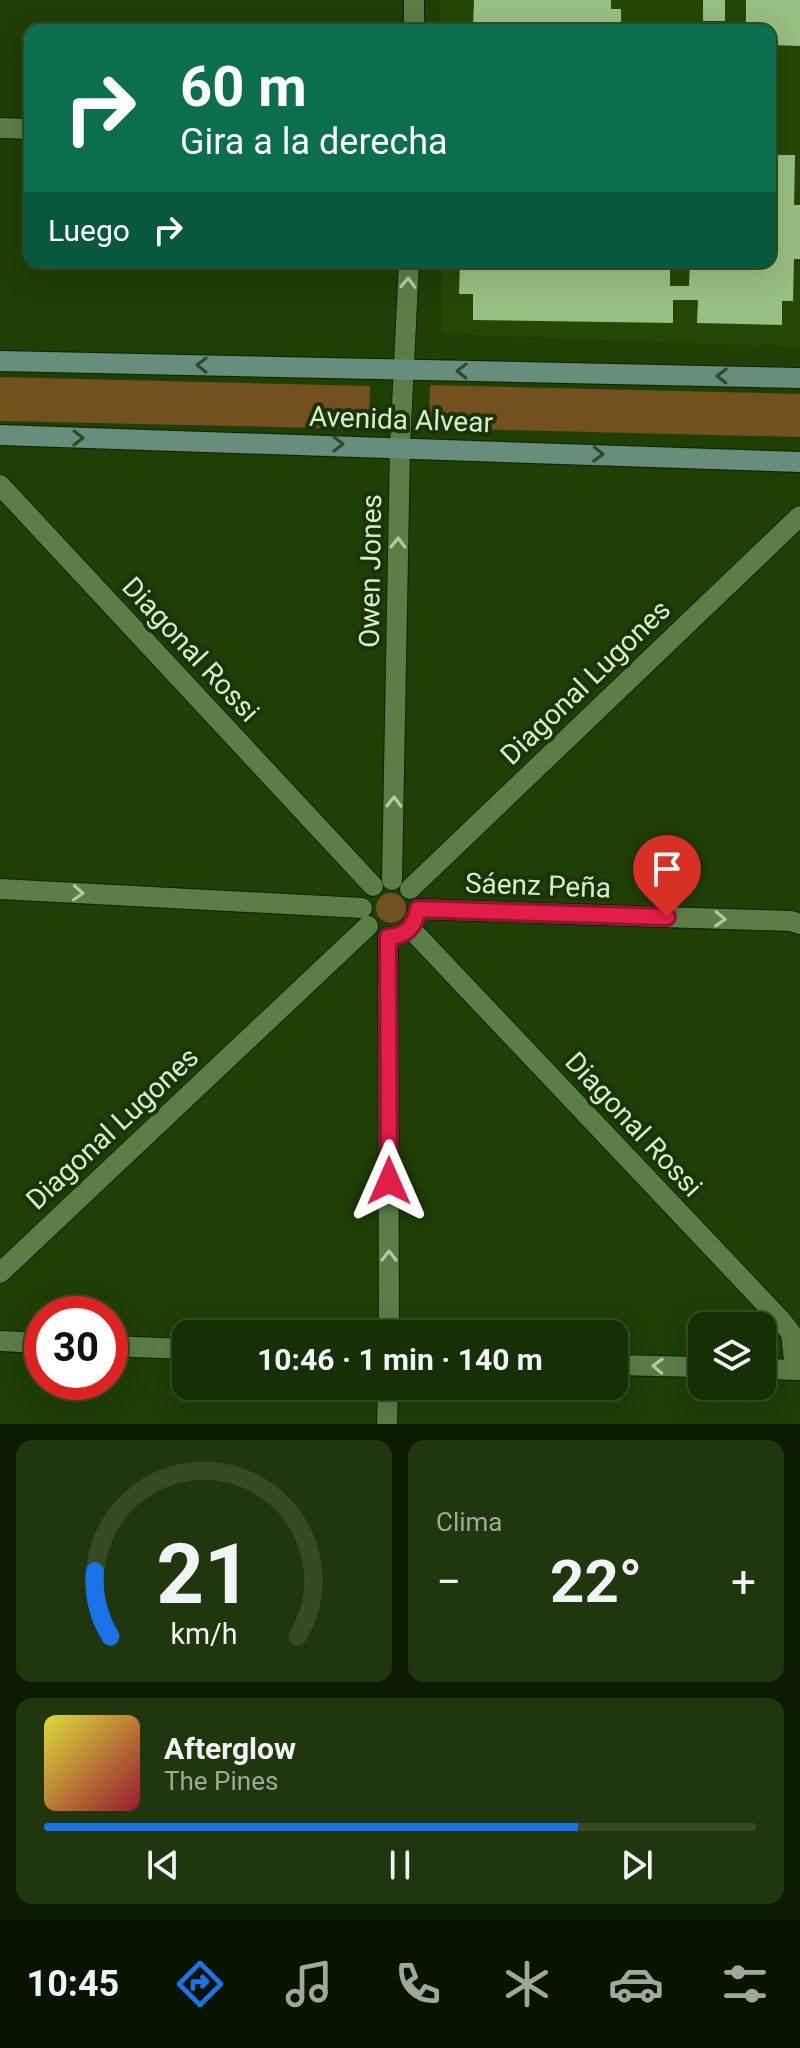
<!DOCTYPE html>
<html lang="es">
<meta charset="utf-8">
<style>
body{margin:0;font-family:Roboto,sans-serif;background:#20370e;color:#f1f3f6;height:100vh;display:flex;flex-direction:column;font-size:30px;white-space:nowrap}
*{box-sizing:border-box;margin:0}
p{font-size:26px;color:#9ea99a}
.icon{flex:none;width:44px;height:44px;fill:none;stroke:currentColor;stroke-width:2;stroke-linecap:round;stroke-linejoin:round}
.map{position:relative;height:1424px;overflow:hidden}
.sheet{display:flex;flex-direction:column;gap:16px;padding:16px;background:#0d1a02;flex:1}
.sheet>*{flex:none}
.hud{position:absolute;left:24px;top:24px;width:752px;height:244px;border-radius:16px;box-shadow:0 8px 32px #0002,0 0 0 2px #364a26;background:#0b6e4f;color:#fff;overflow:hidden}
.buttons{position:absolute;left:688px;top:1312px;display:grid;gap:16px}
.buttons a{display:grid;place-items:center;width:88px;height:88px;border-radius:16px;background:#172f04;box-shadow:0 8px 32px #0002,0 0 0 2px #364a26;font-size:40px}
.speed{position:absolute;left:24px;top:1296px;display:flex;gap:16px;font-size:40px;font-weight:700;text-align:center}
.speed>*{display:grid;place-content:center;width:104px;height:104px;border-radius:50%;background:#172f04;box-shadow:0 8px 32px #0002,0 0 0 2px #364a26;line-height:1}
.speed .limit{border:12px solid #d22;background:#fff;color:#111}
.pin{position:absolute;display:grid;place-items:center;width:68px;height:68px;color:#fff;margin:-82px -34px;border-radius:50% 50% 50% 0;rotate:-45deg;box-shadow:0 0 8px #0007}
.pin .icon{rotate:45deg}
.me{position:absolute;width:88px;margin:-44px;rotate:0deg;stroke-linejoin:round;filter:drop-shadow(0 0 6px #0008)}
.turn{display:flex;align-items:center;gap:28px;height:168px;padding:0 24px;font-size:36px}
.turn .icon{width:104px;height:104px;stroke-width:2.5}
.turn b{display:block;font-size:56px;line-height:68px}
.then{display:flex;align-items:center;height:76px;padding:0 24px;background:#0003;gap:16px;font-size:30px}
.big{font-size:60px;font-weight:700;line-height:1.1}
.sheet .card{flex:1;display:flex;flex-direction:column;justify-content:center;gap:12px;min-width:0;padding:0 28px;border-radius:16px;background:#20370e}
.sheet .dial{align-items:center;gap:0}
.dial svg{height:208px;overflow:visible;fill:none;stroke:#364a26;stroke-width:7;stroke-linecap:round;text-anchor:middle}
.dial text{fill:#f1f3f6;stroke:none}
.song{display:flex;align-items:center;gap:24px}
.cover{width:96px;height:96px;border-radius:12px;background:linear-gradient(135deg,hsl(60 70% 55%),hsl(350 70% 35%))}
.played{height:8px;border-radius:4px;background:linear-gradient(90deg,#1a73e8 75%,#364a26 75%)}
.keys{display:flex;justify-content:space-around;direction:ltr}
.heat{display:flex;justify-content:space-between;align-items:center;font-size:44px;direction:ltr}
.sheet .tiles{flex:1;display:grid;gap:16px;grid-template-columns:1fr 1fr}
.card:last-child{grid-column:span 2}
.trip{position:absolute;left:172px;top:1320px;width:456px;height:80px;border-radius:16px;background:#172f04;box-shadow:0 8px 32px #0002,0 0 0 2px #364a26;font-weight:700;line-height:80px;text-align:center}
.tab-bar{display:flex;height:128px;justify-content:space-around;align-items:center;background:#091302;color:#9ea99a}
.tab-bar .icon{width:56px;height:56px}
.tab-bar .on{color:#1a73e8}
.tab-bar b{font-size:36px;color:#f1f3f6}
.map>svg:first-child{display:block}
.built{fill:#244907}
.green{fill:#72511e}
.building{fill:#97be83}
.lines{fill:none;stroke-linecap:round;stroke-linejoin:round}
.street-casing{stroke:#0b2300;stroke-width:22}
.secondary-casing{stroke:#0b2300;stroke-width:22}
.street{stroke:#5b7e47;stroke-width:20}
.secondary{stroke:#678e7c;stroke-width:20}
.oneway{stroke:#b2cba6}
.oneway2{stroke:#2d4a26}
.route-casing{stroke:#92132f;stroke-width:20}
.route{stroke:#e11d48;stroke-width:14}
.labels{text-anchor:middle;stroke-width:8;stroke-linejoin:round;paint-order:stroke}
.street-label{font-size:28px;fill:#d8ecce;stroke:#1a3309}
</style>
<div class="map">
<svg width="800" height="1424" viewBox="0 0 800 1424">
<rect width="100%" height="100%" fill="#1f3f05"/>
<polygon class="built" points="440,0 800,0 800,347 442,334 441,262 770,262 770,30 440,30"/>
<g class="green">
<polygon points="0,377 370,386 369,429 0,421"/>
<polygon points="430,385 800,394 800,437 429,428"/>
<circle cx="391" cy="908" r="15"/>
</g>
<g class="building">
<polygon points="474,0 611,0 611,9 621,9 621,30 473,30"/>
<rect x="703" y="0" width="22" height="21"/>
<polygon points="746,0 800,0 800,46 770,45 770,30 746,30"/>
<polygon points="770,155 795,155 794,205 800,205 800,259 794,259 793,301 782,301 782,325 697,323 698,300 673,300 673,323 473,320 473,294 459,294 460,262 670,262 670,286 689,286 690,262 770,262"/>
</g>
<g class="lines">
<defs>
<g id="street">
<polyline points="414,30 414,0"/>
<polyline points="0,128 30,129"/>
<polyline points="0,485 373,886"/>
<polyline points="392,880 400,446 409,262"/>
<polyline points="0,889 362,908"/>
<polyline points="410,889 800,516"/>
<polyline points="418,909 791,921 800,924"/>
<polyline points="410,928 780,1319 791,1333 795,1370"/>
<polyline points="388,937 389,1334"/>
<polyline points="0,1273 368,926"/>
<polyline points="0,1341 42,1343"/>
<polyline points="110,1346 186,1349"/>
<polyline points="614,1365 702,1367"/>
<polyline points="762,1369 800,1370"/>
<polyline points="387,1424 388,1386"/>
</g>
<g id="secondary">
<polyline points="0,361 800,378"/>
<polyline points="0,435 800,462"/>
</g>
</defs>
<use href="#street" class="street-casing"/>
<use href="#secondary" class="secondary-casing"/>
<use href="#street" class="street"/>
<use href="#secondary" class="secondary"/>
</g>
<defs><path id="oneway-chevron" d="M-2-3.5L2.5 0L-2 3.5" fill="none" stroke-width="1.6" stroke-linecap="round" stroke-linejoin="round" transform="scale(2)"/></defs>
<g class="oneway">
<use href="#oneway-chevron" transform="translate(408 283) rotate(-88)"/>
<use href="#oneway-chevron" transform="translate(398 543) rotate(-89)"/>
<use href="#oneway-chevron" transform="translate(394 802) rotate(-89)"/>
<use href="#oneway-chevron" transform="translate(78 893) rotate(3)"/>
<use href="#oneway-chevron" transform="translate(720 919) rotate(2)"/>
<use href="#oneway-chevron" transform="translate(389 1256) rotate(-90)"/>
<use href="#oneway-chevron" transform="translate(658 1366) rotate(-178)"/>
</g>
<g class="oneway2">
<use href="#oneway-chevron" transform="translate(202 365) rotate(-179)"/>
<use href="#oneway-chevron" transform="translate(462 371) rotate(-179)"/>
<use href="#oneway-chevron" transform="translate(722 376) rotate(-179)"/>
<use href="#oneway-chevron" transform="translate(78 438) rotate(1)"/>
<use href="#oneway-chevron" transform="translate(338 444) rotate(1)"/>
<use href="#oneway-chevron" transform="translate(598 454) rotate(2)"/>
</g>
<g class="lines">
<defs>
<path id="route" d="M 389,1181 L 388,937 C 405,936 415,927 418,909 L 667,917"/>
</defs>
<use href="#route" class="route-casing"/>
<use href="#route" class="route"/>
</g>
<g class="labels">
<g class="street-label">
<text transform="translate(401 419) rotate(2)" y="10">Avenida Alvear</text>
<text transform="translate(370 571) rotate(-89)" y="10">Owen Jones</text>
<text transform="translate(191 649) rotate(47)" y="10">Diagonal Rossi</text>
<text transform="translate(585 682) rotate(-44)" y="10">Diagonal Lugones</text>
<text transform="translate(538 885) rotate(2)" y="10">Sáenz Peña</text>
<text transform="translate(634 1124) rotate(47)" y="10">Diagonal Rossi</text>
<text transform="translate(112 1128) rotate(-43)" y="10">Diagonal Lugones</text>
</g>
</g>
</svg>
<div class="buttons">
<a><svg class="icon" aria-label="layers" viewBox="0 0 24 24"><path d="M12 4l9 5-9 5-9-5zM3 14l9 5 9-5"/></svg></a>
</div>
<div class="speed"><div class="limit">30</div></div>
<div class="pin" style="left:667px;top:917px;background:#d93025"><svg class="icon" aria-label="arrive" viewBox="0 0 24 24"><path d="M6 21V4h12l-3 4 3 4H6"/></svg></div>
<svg class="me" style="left:389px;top:1181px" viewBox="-20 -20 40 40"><path d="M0-17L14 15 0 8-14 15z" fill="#e11d48" stroke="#fff" stroke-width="4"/></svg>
<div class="trip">10:46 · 1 min · 140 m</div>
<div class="hud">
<div class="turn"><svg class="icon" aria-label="right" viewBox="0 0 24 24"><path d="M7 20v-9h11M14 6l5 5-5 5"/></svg><div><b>60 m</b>Gira a la derecha</div></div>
<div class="then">Luego<svg class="icon" aria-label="right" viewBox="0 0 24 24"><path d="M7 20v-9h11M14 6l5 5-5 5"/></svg></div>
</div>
</div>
<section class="sheet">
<div class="tiles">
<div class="card dial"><svg viewBox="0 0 100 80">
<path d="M14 69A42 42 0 1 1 86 69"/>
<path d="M14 69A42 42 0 0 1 8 44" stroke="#1a73e8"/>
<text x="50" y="56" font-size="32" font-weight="700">21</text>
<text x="50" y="72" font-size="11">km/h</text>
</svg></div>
<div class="card"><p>Clima</p>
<div class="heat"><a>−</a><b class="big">22°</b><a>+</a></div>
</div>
<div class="card">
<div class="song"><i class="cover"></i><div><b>Afterglow</b><p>The Pines</p></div></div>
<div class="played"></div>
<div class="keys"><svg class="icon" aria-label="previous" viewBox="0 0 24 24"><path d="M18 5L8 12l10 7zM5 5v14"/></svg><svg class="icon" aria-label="pause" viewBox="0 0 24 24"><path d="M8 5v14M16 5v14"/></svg><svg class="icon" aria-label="next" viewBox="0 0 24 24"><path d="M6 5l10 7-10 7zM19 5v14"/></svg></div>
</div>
</div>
</section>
<nav class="tab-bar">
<b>10:45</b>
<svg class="icon on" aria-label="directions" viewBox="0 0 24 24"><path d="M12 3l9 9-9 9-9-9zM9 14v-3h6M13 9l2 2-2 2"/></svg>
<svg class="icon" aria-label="music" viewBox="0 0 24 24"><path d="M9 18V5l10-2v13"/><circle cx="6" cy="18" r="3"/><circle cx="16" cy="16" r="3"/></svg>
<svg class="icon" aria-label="phone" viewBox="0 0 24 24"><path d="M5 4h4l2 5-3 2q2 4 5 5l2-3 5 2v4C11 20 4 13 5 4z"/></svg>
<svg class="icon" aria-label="climate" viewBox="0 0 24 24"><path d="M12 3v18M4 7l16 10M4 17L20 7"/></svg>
<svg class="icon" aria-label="car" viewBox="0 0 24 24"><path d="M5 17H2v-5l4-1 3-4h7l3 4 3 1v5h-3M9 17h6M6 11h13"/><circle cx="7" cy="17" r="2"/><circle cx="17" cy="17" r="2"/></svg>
<svg class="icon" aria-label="filters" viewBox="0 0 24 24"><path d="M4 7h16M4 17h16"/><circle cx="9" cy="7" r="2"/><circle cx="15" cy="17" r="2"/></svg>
</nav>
